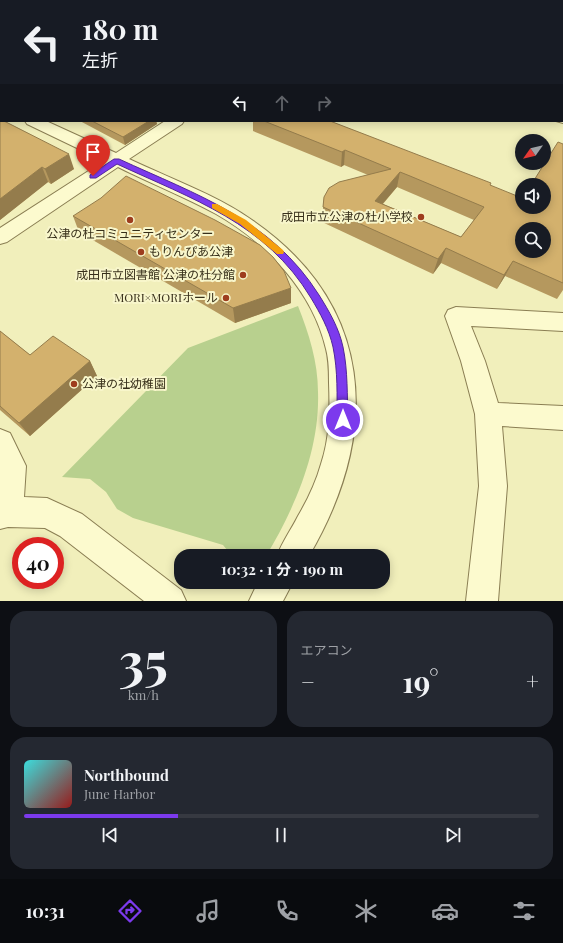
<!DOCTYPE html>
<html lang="ja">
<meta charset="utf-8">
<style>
body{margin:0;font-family:"Playfair Display","Noto Sans JP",serif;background:#242831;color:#f1f3f6;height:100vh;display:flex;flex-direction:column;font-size:15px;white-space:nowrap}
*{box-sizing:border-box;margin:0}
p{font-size:13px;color:#9ea1a6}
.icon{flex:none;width:22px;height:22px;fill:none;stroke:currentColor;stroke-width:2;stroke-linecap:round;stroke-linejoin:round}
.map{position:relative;height:601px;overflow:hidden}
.details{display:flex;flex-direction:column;gap:10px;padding:10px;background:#0d0f14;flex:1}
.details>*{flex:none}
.guide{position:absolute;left:0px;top:0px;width:563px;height:122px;box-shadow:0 2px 10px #0003;background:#171b24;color:#f1f3f6;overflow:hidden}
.needle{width:26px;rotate:236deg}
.fabs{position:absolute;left:515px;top:134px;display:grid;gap:8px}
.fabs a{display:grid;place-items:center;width:36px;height:36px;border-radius:50%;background:#171b24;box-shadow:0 2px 10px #0003;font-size:20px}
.speed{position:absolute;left:12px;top:537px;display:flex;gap:8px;font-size:20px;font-weight:700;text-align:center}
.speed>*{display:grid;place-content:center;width:52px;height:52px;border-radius:50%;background:#171b24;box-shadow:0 2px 10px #0003;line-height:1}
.speed .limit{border:6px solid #d22;background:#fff;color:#111}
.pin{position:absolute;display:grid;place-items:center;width:34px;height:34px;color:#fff;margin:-41px -17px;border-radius:50% 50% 50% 0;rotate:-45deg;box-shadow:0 0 4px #0007}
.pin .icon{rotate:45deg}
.me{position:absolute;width:44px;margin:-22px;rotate:0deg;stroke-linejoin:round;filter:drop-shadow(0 0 3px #0008)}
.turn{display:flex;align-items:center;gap:14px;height:84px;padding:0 16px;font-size:18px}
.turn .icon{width:52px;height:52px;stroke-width:2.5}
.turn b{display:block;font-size:28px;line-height:34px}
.lanes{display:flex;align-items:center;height:38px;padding:0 16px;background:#0003;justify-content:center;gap:20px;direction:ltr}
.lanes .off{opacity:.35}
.big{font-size:30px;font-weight:700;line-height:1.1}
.details .widget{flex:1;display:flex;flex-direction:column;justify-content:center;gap:6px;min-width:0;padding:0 14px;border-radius:16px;background:#242831}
.details .dial{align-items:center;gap:0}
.dial b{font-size:52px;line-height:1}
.song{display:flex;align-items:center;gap:12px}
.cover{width:48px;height:48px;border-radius:6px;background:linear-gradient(135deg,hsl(180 70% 55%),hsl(0 70% 35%))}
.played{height:4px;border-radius:2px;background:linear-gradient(90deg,#7c3aed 30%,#363941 30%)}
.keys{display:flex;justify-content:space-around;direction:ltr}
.heat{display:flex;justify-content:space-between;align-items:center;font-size:22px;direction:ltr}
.details .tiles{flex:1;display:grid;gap:10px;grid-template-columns:1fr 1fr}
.widget:last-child{grid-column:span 2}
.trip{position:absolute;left:174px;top:549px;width:216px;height:40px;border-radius:16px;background:#171b24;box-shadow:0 2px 10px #0003;font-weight:700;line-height:40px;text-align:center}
.tabs{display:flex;height:64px;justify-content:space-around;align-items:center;background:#090b0e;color:#9ea1a6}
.tabs .icon{width:28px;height:28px}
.tabs .on{color:#7c3aed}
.tabs b{font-size:18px;color:#f1f3f6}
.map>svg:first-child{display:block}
.green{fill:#b8d08e}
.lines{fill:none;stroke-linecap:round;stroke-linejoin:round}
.minor-casing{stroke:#8a7e53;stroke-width:2}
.minor{fill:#fcface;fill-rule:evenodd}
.wall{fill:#b5985e;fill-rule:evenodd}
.shaded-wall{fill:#947c4c}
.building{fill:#d3b16d;stroke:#947c4c;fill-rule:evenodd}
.route{fill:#7c3aed;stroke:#51269a}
.slow{fill:#f59e0b}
.poi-dot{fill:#9e3d1e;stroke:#f8f6cb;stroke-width:1.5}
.labels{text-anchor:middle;stroke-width:4;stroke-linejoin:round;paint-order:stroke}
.poi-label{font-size:12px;fill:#372f1a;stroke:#f8f6cb;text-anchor:end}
</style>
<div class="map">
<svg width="563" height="601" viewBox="0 0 563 601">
<rect width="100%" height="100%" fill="#f1efbb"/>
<path class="green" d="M 298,306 C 309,334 318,362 318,392 C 320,450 295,508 266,556 L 232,556 L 223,545 L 133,518 L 117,509 L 106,492 L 90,479 L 62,477 L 188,348 Z"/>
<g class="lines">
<defs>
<g id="minor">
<polygon points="44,0 59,0 43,1"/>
<polygon points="80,0 94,0 95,1 81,1"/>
<polygon points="173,0 187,0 188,1 174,1"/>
<polygon points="269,0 284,0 285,1 270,1"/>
<polygon points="458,0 473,0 474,1 459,1"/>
<polygon points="555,0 563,0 563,3 562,1"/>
<rect x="0" y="10" width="1" height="8"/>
<polygon points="563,16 563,24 562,25 562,17"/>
<rect x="0" y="40" width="1" height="8"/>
<rect x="562" y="47" width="1" height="8"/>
<rect x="562" y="77" width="1" height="9"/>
<polygon points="0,100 1,101 1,111 0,110"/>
<polygon points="562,113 563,123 556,121 562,121"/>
<path d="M 25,121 L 46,121 L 116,153 L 165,121 L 184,121 L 182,124 L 129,159 C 169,178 214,194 249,218 C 375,303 382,431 309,556 L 277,556 C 282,542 291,530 298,516 C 308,499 316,482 321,464 C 330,437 330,410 329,383 C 329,372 329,360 326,349 C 313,292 267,243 216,214 C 185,197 150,183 118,167 L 7,242 L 0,244 L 0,228 L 104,161 L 27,124 Z"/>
<polygon points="456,307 563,313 563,331 471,326 485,361 498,403 563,406 563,430 502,426 507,486 498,601 466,601 479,486 475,414 461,361 445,316 448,310"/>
<polygon points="0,429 10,433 26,466 24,497 47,498 82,514 181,590 186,601 144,601 60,536 45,528 8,527 0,529"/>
<polygon points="258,582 293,582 283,601 249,601"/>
</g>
</defs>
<use href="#minor" class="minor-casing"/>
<use href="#minor" class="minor"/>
</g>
<g class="wall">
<polygon points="0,63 1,64 1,87 0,87"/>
<polygon points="0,119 74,169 51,184 48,182 0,220"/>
<polygon points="80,121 156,121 157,124 125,145"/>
<path d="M 253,121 L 330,121 L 490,185 L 522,207 L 563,144 L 563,290 L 557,299 L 505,276 L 497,289 L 441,263 L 433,274 L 322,222 L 324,197 L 368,175 L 344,165 L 341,167 L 253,131 ZM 397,187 L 474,220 L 461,237 L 383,204 Z"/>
<polygon points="73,216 291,288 291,303 235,323 79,232"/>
<polygon points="0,331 30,355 90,361 97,376 30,436 0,410"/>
</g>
<g class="shaded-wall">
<polygon points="0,0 26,0 22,1 1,1 1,7 0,7"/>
<polygon points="149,121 156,121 157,124 125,145 123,137"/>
<polygon points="345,150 344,165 341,167 342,152"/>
<polygon points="69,154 74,169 51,184 45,169"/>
<polygon points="42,167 48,182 0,220 0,199"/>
<polygon points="400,172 397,187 372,216 375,201"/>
<polygon points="446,248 441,263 433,274 438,259"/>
<polygon points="513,261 505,276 497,289 504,275"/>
<polygon points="291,288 291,303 235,323 233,308"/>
<polygon points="90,361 97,376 30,436 19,423"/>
</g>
<g class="building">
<polygon points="0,63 1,64 1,82 0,81"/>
<polygon points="0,119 1,120 1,121 4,121 69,154 45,169 42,167 0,199"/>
<polygon points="92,121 149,121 123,137"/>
<path d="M 264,121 L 330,121 L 491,183 L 490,185 L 522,198 L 522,207 L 544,207 L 544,185 L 531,185 L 558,142 L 563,144 L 563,283 L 513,261 L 504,275 L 446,248 L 438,259 L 323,207 L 324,197 L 329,188 L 339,182 L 391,169 L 345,150 L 342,152 ZM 400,172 L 410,176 L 484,207 L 461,237 L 375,201 ZM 522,229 L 544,229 L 544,251 L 522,251 Z"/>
<polygon points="126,176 215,220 260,245 273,257 284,271 291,288 233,308 73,216 101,198"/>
<polygon points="0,331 30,355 53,336 90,361 19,423 0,406"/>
</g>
<path class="route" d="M 114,159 L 119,159 C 197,195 271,219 319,295 C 329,311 339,328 343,347 C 348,371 347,396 348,420 L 347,423 L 343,425 L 339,423 L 337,420 C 337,396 338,371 333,347 C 329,329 320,313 311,298 C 266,223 192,199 117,164 L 96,178 L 90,178 L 90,175 Z"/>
<polygon class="slow" points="212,204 217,204 246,220 283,250 284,252 283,254 277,254 240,224 212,208"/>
<g class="poi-dot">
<circle cx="421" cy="217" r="4"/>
<circle cx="130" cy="220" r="4"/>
<circle cx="141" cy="252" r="4"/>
<circle cx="243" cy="275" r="4"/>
<circle cx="226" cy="298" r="4"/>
<circle cx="74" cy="384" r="4"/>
</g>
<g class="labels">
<g class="poi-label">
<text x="413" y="221">成田市立公津の杜小学校</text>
<text x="130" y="238" text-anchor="middle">公津の杜コミュニティセンター</text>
<text x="149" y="256" text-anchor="start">もりんぴあ公津</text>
<text x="235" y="279">成田市立図書館 公津の杜分館</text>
<text x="218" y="302">MORI×MORIホール</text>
<text x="82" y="388" text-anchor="start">公津の社幼稚園</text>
</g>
</g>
</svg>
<div class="fabs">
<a><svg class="needle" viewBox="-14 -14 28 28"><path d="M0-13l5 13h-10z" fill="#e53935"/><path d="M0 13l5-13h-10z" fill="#9ea1a6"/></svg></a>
<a><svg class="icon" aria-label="sound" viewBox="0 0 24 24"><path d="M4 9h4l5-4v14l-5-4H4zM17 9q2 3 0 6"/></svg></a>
<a><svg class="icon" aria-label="search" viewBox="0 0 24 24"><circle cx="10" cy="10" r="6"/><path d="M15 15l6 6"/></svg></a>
</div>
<div class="speed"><div class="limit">40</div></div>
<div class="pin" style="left:93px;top:176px;background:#d93025"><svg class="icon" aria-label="arrive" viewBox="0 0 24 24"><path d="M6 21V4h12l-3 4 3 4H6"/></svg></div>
<svg class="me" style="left:343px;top:420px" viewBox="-20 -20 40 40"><circle r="17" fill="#7c3aed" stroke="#fff" stroke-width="3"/><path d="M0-11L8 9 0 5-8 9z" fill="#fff"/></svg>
<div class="trip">10:32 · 1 分 · 190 m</div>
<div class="guide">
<div class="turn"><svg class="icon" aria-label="left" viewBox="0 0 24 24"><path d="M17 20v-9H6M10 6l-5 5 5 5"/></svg><div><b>180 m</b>左折</div></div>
<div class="lanes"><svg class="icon" aria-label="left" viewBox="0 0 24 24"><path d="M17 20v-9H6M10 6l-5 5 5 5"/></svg><svg class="icon off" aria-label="ahead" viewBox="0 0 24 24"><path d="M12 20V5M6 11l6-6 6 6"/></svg><svg class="icon off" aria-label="right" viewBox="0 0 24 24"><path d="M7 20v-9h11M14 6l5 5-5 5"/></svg></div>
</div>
</div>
<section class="details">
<div class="tiles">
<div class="widget dial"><b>35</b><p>km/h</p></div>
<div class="widget"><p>エアコン</p>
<div class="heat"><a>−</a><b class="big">19°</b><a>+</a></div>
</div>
<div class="widget">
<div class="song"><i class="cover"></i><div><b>Northbound</b><p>June Harbor</p></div></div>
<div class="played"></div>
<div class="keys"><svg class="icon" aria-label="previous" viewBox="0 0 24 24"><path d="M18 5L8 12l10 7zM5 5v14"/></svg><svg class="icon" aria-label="pause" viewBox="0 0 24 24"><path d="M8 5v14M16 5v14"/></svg><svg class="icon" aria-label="next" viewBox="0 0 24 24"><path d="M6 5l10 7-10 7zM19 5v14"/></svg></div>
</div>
</div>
</section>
<nav class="tabs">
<b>10:31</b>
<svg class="icon on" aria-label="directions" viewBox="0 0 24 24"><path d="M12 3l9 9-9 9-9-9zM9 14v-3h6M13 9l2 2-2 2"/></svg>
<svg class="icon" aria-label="music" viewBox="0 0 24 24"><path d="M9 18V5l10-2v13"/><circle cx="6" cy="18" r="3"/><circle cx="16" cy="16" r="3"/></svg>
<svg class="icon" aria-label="phone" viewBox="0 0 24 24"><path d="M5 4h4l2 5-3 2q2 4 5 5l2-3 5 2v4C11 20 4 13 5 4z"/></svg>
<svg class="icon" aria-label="climate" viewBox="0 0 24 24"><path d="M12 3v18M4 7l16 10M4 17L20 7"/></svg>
<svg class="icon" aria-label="car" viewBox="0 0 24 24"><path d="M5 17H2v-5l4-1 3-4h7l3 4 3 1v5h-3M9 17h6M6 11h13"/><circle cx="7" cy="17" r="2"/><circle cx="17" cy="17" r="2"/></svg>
<svg class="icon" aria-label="filters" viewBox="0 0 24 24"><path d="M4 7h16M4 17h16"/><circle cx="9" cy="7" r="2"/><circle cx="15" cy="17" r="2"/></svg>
</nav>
